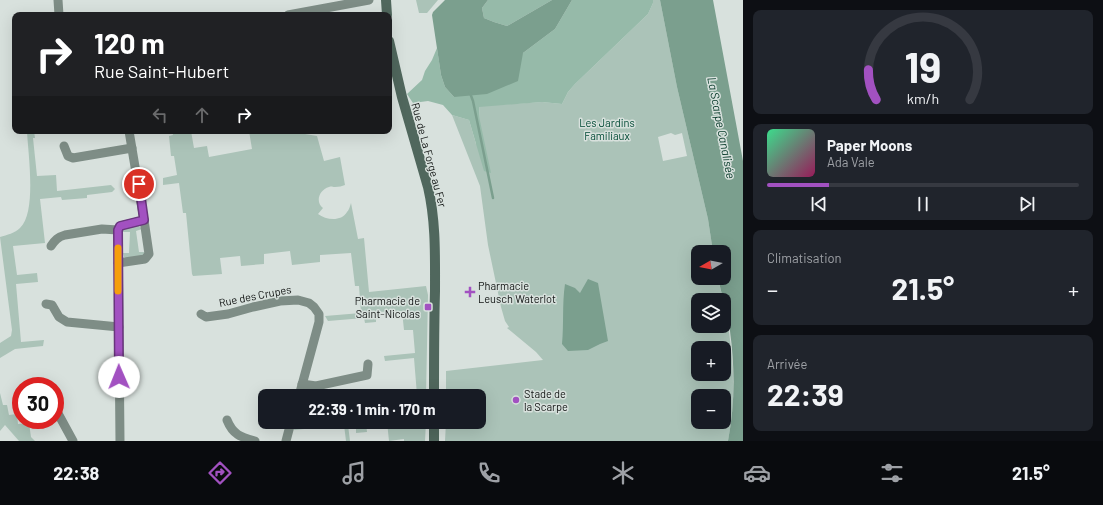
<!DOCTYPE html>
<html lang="fr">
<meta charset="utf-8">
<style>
body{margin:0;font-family:Barlow,sans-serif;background:#20242c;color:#f1f3f6;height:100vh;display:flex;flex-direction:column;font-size:15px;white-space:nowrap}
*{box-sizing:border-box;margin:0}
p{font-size:13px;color:#9ea1a6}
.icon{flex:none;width:22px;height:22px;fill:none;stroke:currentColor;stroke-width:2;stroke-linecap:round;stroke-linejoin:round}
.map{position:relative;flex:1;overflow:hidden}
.panel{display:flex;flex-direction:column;gap:10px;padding:10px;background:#0d0f14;width:360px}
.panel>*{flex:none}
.guide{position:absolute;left:12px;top:12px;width:380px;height:122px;border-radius:8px;box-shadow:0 4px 16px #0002;background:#202124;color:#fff;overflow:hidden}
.needle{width:26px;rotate:261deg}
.controls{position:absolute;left:691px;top:245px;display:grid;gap:8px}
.controls a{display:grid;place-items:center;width:40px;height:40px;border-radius:8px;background:#171b24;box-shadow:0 4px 16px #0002;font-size:20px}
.speed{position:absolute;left:12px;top:377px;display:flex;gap:8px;font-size:20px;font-weight:700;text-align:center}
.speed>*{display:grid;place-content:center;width:52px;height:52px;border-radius:50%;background:#171b24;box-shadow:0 4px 16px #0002;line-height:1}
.speed .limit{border:6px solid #d22;background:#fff;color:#111}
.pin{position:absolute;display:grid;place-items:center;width:34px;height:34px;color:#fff;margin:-17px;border:2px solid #fff;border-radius:50%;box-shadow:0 1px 4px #0007}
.me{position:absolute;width:44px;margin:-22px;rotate:359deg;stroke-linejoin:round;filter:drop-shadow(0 0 3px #0008)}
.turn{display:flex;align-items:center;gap:14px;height:84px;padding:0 16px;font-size:18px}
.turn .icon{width:52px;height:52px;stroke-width:2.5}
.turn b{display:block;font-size:28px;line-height:34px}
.lanes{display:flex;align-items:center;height:38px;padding:0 16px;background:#0003;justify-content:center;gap:20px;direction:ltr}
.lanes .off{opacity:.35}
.big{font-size:30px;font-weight:700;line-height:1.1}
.panel .card{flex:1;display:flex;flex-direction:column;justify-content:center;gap:6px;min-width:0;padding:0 14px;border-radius:8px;background:#20242c}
.panel .dial{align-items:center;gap:0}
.dial svg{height:104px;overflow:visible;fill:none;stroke:#363941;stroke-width:7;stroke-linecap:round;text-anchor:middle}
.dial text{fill:#f1f3f6;stroke:none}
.song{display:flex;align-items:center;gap:12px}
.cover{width:48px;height:48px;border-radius:6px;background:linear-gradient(135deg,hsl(150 70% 55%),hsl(330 70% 35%))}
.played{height:4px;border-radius:2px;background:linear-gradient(90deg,#a251c1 20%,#363941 20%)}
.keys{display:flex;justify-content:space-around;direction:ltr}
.heat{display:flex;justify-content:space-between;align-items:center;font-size:22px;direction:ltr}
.trip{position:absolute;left:258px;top:389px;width:228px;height:40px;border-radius:8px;background:#171b24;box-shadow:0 4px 16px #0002;font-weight:700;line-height:40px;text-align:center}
.menu{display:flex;height:64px;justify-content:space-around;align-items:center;background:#090b0e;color:#9ea1a6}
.menu .icon{width:28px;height:28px}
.menu .selected{color:#a251c1}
.menu b{font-size:18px;color:#f1f3f6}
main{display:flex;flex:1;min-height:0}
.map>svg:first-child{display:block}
.green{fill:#abc3b8;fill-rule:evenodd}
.forest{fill:#96baa9}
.water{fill:#7b9f8e}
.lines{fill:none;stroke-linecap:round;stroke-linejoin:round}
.stream{stroke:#7b9f8e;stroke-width:2.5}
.minor{stroke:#7e8d86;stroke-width:9}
.secondary{stroke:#50675d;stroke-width:10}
.route-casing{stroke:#69357d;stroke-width:10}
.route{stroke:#a251c1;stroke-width:7}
.slow{stroke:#f59e0b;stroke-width:7}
.poi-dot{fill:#a251c1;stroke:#d8e1dd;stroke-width:1.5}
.labels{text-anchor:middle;stroke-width:3;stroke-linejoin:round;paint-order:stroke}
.park-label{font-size:11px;fill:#004a34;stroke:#d8e1dd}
.street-label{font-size:11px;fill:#111413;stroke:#d8e1dd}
.poi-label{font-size:11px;fill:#111413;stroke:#d8e1dd;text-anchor:start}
.water-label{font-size:12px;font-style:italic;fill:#033726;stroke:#d8e1dd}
</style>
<main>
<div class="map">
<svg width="743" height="441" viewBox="0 0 743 441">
<rect width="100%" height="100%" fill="#d8e1dd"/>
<g class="green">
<polygon points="416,0 438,0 427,13 419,13"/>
<path d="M 653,0 L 660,0 L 677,87 L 708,219 L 713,252 L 698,252 L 698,278 L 718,278 L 723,300 L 698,300 L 698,326 L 724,326 L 724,303 C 733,348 737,395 728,441 L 445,441 L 446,422 L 479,422 L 479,396 L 446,396 L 446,371 L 543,360 L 536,352 L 507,328 L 509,327 L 505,321 L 501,307 L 488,245 L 480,186 L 452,115 L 469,120 L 476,144 L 480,121 L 479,106 L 542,102 L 562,104 L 568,92 L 575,84 L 648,14 L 653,3 ZM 671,133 L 675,135 L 682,133 L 687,156 L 663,161 L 658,137 ZM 698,348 L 724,348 L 724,374 L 698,374 ZM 698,396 L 724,396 L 724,422 L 698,422 Z"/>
<path d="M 27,131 L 34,131 L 35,138 L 33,138 L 37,176 L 56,175 L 57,191 L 111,185 L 115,189 L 112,192 L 87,195 L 87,198 L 62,200 L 61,197 L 40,199 L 45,243 L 13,246 L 17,275 L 37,273 L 38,282 L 16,284 L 21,342 L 44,340 L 43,346 L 15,349 L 0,358 L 0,343 L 11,336 L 12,330 L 0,237 C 7,235 15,233 20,228 C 37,212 28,154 27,131 Z"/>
<path d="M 172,131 L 175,131 L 176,132 L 184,131 L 186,133 L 191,131 L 194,148 L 207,146 L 209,157 L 252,149 L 249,131 L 305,131 L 305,134 L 317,136 L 324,161 L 340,157 L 345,185 C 342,186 339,187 335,187 C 332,187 332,186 329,187 C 319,190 315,202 323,208 L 318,214 C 326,220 341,222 347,212 C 349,210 350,206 351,203 L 358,239 L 364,238 L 369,292 L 426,286 L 428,295 L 426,396 L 407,396 L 417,395 L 414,358 L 385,361 L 384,356 L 415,353 L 413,330 L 404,330 L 402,311 L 376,312 L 376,322 L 365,323 L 364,318 L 328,321 L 325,316 L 361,313 L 359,286 L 355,286 L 351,253 L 320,255 L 320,262 L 292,265 L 290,251 L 264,254 L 264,264 L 241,266 L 240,256 L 220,258 L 222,274 L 193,276 L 192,274 L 186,213 L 183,213 L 179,183 L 163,185 L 163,178 L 177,175 L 174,156 L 171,156 L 169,136 L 173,135 Z"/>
<polygon points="138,225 142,229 136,231 139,252 146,252 143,256 129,259 124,257 123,253 129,253 130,232 122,232 123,229"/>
<polygon points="0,393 3,405 7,405 9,415 17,414 18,424 29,423 31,437 35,441 19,441 5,425 0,431"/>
<polygon points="325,422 375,422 366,423 367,432 356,433 356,424 348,425 350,441 346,441 344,425 294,430 295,426 325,423"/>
<polygon points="387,422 426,422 425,441 404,441 404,439 389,441"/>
</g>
<g class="forest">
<polygon points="488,0 552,0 507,26 494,22 484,18 482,8"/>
<polygon points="572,0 653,0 653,3 648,14 575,84 568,92 562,104 542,102 479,107 480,121 491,173 484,171 469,120 452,115 443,105 428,101 413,103 407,94 422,80 425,71 432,60 437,48 441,75 445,87 454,97 523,53 555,29"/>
</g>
<g class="water">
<polygon points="445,0 488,0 482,8 484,18 494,22 507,26 552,0 572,0 555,29 523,53 518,81 487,94 454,97 445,87 441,75 432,15 433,12"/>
<path d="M 660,0 L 713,0 L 743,161 L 743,441 L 728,441 C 735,405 735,368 730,331 C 727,313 722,296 718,278 L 724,278 L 724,252 L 713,252 L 708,219 L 677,87 Z"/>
<path d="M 588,279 L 598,283 L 608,341 L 600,344 L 588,350 L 568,351 L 562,344 C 564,324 562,304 565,284 L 575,288 L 580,293 Z"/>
</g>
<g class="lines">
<polyline class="stream" points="470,93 473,101 493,198"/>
<g class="minor">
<polyline points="58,0 59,15"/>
<polyline points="288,15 369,0"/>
<polyline points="129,131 144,220"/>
<polyline points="64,146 68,156 73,158 132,148"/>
<path d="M 51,246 C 55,240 58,237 65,235 L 102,229 L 118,230"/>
<polyline points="118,263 145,259 149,254 144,220 120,226 118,230 120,441"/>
<polyline points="46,304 52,305 59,317 67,322 119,327"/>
<polyline points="201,314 206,317 228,314 253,307 280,301 298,300 309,303 314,307 319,314 319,322 299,396"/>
<polyline points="40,382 40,386"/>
<polyline points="302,384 316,386 367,375 368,364"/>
<polyline points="55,408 73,441"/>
<path d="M 227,420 C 233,435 241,437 255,441"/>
<polyline points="286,441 291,422"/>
</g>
<g class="secondary">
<polyline points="386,0 387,15"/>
<path d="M 389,41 L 402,97 L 428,187 C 436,222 435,256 435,291 C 434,326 434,361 434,396"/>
<polyline points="434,441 434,422"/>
</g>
</g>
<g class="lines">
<defs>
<polyline id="route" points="119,377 118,230 120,226 144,220 139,184"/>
</defs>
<use href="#route" class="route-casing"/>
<use href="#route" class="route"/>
<polyline class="slow" points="118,248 118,291"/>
</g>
<g class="poi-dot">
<path d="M468 286h4v4h4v4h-4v4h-4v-4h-4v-4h4z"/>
<rect x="424" y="303" width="8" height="8" rx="2"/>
<circle cx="516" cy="400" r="4"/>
</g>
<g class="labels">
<g class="park-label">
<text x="607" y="127">Les Jardins<tspan x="607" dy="13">Familiaux</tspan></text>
</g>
<g class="street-label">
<text transform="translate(429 155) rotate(75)" y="4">Rue de La Forge au Fer</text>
<text transform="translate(255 296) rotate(-11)" y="4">Rue des Crupes</text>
</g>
<g class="poi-label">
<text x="478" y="290">Pharmacie<tspan x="478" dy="13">Leusch Waterlot</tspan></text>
<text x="420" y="305" text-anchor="end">Pharmacie de<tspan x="420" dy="13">Saint-Nicolas</tspan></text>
<text x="524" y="398">Stade de<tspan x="524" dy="13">la Scarpe</tspan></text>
</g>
<g class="water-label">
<text transform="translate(721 128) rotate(79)" y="4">La Scarpe Canalisée</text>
</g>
</g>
</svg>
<div class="controls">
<a><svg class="needle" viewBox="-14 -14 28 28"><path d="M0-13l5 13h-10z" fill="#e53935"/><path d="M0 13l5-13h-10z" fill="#9ea1a6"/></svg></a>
<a><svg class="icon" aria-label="layers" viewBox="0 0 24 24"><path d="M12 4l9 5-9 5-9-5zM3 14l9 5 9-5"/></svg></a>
<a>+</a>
<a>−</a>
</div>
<div class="speed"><div class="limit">30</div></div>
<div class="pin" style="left:139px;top:184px;background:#d93025"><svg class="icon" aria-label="arrive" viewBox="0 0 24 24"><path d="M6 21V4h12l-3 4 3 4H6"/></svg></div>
<svg class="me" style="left:119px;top:377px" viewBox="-20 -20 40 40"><circle r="19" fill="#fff"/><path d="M0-13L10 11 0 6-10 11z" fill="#a251c1"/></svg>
<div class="trip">22:39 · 1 min · 170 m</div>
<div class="guide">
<div class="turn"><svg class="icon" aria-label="right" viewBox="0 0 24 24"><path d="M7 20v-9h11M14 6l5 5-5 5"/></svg><div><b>120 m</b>Rue Saint-Hubert</div></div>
<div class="lanes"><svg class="icon off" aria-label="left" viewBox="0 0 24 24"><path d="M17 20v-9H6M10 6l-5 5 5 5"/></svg><svg class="icon off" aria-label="ahead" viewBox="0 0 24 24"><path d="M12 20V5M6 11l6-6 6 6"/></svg><svg class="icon" aria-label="right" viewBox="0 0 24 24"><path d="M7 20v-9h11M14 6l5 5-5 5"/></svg></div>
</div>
</div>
<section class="panel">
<div class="card dial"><svg viewBox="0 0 100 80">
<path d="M14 69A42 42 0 1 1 86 69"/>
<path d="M14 69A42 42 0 0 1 8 46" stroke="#a251c1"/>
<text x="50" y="56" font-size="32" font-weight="700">19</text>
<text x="50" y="72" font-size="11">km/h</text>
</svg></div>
<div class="card">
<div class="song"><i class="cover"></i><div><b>Paper Moons</b><p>Ada Vale</p></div></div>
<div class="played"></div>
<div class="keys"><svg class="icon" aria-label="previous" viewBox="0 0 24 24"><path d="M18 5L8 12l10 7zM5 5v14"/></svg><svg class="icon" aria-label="pause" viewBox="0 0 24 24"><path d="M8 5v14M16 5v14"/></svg><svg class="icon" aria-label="next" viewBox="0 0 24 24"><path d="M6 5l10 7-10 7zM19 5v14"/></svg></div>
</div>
<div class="card"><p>Climatisation</p>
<div class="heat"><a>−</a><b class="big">21.5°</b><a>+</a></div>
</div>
<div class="card"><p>Arrivée</p><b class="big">22:39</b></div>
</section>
</main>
<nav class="menu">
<b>22:38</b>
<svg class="icon selected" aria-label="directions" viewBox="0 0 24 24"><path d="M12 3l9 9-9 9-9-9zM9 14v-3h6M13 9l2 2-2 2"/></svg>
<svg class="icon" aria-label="music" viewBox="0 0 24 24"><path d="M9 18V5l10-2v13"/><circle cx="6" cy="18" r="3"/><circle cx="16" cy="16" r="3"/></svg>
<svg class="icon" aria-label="phone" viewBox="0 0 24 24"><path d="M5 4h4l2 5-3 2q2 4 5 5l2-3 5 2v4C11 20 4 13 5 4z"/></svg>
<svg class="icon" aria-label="climate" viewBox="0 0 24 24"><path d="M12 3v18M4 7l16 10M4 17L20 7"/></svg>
<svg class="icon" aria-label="car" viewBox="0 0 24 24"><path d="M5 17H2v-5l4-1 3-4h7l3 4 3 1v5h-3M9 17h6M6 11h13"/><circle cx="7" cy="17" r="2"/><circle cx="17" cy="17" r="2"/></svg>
<svg class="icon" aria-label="filters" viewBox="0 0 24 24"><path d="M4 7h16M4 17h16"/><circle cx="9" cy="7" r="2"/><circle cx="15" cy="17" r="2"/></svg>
<b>21.5°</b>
</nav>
